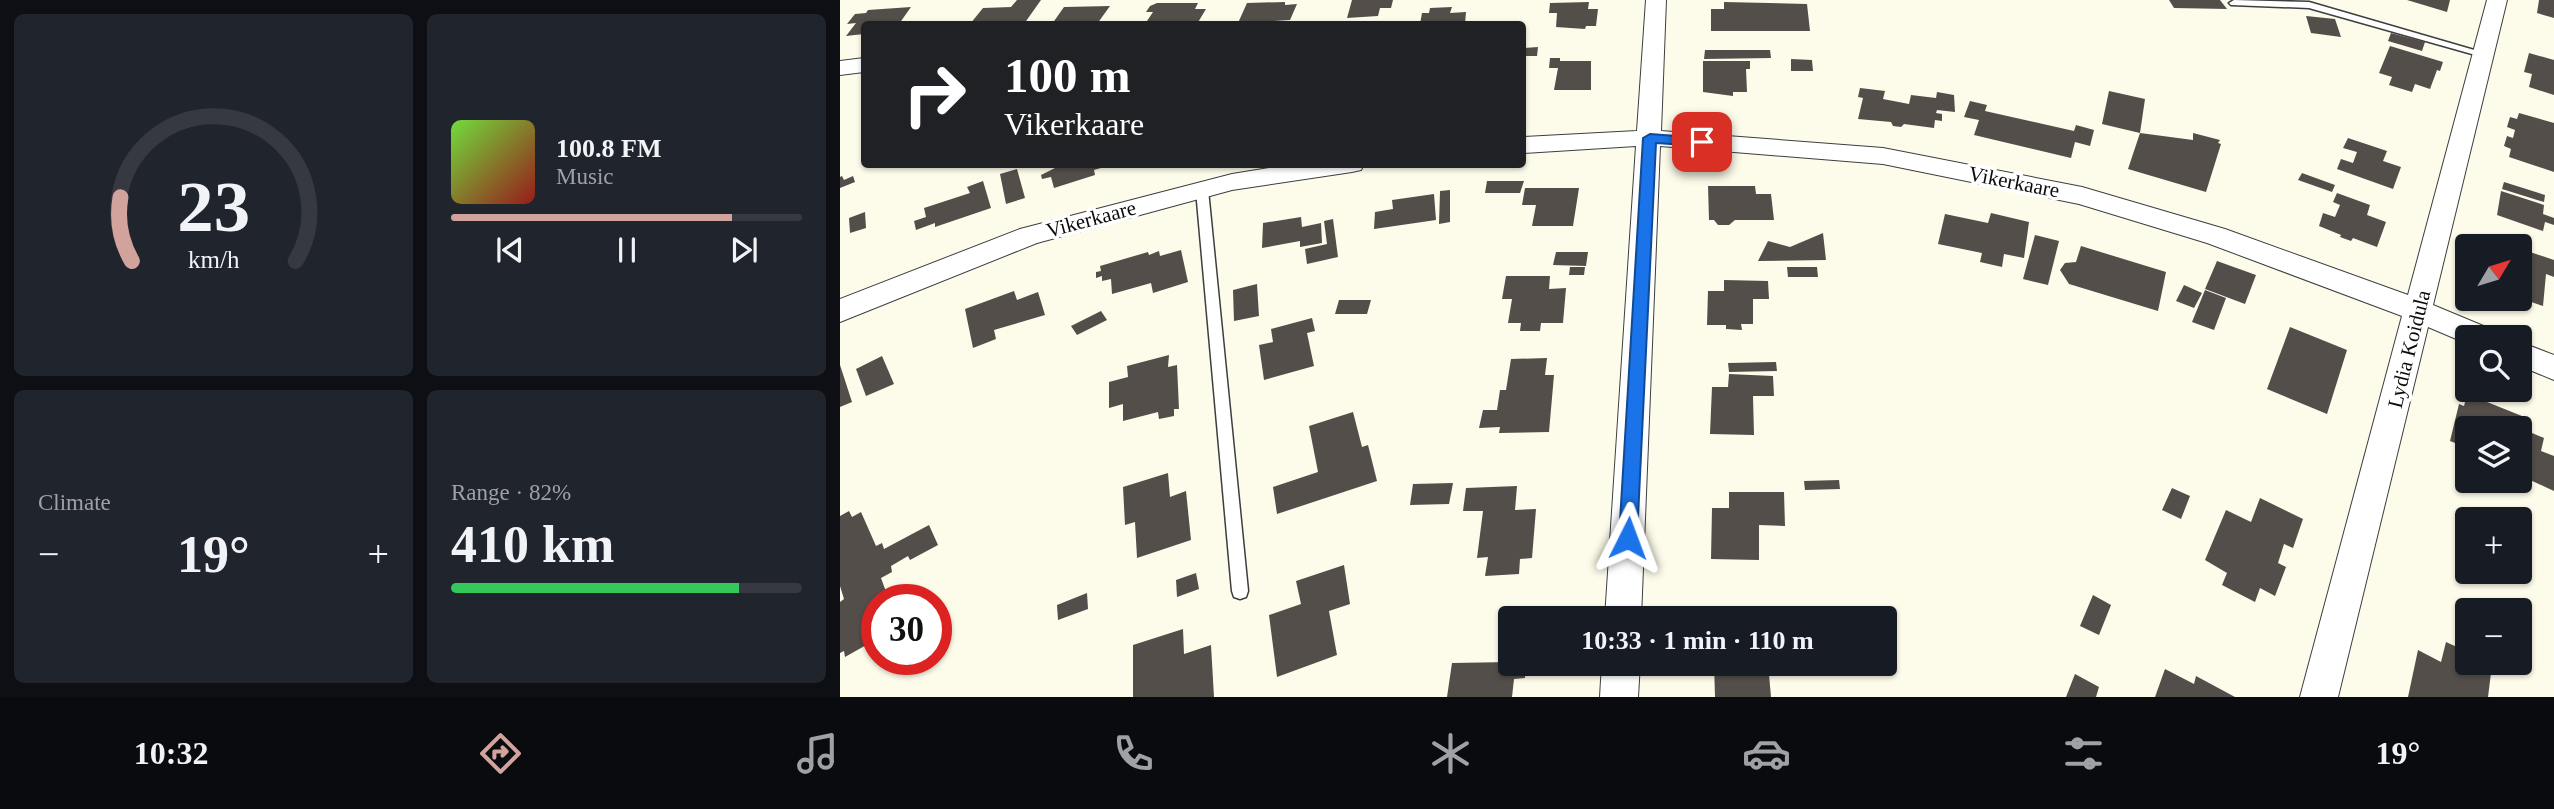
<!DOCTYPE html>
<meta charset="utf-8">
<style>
body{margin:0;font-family:Georgia,serif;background:#20242c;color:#f1f3f6;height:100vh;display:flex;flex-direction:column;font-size:26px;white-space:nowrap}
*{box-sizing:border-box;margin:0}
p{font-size:23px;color:#9ea1a6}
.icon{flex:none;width:38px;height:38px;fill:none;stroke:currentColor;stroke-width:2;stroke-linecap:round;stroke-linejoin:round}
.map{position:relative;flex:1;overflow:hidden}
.sheet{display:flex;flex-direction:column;gap:14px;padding:14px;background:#0d0f14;width:840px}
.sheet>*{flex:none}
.guide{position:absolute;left:21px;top:21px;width:665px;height:147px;border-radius:7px;box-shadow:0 2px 5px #0004;background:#202124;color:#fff;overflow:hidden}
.needle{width:46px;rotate:52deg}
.buttons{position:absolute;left:1615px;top:234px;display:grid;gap:14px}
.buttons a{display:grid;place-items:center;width:77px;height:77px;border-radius:7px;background:#171b24;box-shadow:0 2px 5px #0004;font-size:35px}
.speed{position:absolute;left:21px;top:584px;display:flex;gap:14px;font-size:35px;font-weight:700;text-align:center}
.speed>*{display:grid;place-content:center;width:91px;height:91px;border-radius:50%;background:#171b24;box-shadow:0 2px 5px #0004;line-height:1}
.speed .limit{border:10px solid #d22;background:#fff;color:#111}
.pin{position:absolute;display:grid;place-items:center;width:60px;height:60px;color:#fff;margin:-30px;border-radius:14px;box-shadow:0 4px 10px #0006}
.me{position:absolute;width:77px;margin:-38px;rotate:3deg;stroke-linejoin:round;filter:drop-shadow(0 0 5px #0008)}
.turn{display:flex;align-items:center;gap:24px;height:147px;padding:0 28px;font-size:32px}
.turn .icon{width:91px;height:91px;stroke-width:2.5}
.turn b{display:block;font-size:49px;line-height:60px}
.big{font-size:52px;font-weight:700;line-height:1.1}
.sheet .tile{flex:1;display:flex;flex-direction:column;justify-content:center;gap:10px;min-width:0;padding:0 24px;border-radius:10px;background:#20242c}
.sheet .dial{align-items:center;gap:0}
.dial svg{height:182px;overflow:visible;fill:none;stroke:#363941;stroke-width:7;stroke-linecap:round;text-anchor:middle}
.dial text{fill:#f1f3f6;stroke:none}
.song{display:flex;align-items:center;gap:21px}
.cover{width:84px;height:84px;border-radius:10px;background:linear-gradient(135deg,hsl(100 70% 55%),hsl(0 70% 35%))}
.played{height:7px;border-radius:4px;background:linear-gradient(90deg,#d2a29d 80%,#363941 80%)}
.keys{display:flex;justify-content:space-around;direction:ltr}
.heat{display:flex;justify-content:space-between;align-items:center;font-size:38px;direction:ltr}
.charge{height:10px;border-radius:5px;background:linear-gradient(90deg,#34c759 82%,#363941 0)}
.sheet .tiles{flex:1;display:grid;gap:14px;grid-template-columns:repeat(2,1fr)}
.trip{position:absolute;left:658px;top:606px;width:399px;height:70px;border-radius:7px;background:#171b24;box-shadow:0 2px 5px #0004;font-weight:700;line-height:70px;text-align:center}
.tabs{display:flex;height:112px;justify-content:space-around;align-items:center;background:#090b0e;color:#9ea1a6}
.tabs .icon{width:49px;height:49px}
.tabs .current{color:#d2a29d}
.tabs b{font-size:32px;color:#f1f3f6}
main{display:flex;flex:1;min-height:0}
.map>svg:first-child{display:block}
.building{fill:#534e49}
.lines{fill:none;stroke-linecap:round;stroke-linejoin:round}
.service-casing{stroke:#3e3e3e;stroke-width:3}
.minor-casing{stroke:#3e3e3e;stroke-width:2}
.service{fill:#fff;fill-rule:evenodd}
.minor{fill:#fff;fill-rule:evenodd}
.route{fill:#1a73e8;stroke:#114b97;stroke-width:2}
.labels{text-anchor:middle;stroke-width:7;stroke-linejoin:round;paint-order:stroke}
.street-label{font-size:21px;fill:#0b0b0b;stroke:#fff}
</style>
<main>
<section class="sheet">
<div class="tiles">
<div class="tile dial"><svg viewBox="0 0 100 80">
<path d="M14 69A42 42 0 1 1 86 69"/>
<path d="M14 69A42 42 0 0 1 9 41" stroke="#d2a29d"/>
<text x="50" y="56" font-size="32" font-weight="700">23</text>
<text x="50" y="72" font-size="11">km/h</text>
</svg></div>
<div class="tile">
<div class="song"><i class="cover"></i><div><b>100.8 FM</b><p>Music</p></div></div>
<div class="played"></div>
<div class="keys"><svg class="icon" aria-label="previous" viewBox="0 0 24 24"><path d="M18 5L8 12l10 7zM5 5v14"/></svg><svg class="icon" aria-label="pause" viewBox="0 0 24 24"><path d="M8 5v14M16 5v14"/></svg><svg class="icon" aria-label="next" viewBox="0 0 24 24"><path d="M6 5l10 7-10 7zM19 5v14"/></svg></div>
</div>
<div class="tile"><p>Climate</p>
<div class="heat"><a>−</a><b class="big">19°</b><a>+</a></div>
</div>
<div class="tile"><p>Range · 82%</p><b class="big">410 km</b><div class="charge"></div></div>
</div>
</section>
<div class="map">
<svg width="1714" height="697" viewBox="0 0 1714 697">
<rect width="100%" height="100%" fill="#fdfceb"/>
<g class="building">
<polygon points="177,0 201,0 184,24 130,24 143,8 171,7"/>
<polygon points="512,0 553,0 551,8 540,8 538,16 507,18"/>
<polygon points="1329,0 1380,0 1387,9 1334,8"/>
<polygon points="1567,0 1610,0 1607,12"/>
<polygon points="1699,0 1714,0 1714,18 1697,13"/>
<polygon points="445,2 445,5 457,4 450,20 398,23 407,3"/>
<polygon points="749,2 748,9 758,9 756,26 746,26 745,29 716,27 717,13 709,13 710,3"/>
<polygon points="884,2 967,4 970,31 871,31 871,9 884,9"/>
<polygon points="317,3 358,3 355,9 366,9 357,24 305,24 313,12 306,12 310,6"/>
<polygon points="270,6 257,24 212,24 224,7"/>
<polygon points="71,7 59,24 24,24 24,34 6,36 16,23 7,24 15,14 26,13 28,10"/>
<polygon points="612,7 610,13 626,12 625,24 580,24 582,13 589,13 590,8"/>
<polygon points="1466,16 1495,19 1501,37 1471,33"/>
<polygon points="1551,33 1585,42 1582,51 1548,41"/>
<polygon points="1550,46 1603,62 1600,71 1597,70 1590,89 1575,84 1572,92 1549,85 1552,77 1539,73"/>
<polygon points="698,47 697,56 682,56 682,48"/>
<polygon points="865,50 930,50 931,58 864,59"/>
<polygon points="1689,53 1714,60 1714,95 1689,87 1692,74 1684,72"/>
<polygon points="710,58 720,58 720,61 751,61 751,90 714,90 718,68 709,68"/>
<polygon points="951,59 972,60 973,71 951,71"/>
<polygon points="863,61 910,61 910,69 906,69 907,92 893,92 893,96 863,92"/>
<polygon points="1020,88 1045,91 1043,99 1069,104 1071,95 1096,98 1097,92 1114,95 1115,112 1097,110 1096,113 1102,114 1102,121 1095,120 1094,128 1064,124 1061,127 1053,126 1051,122 1018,119 1023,98 1018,97"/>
<polygon points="1269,91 1305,99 1300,133 1262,124"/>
<polygon points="1130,101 1147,105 1145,111 1234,131 1236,125 1254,130 1250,146 1235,142 1231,158 1134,135 1139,120 1124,117"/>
<polygon points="1679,113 1714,123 1714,172 1669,157 1671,149 1664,146 1667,136 1673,138 1675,130 1667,127 1670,117 1677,119"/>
<polygon points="1300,133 1353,140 1353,133 1380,140 1378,143 1381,144 1366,192 1288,169"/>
<polygon points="1508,138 1547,151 1543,161 1561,167 1553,189 1497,169 1501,159 1513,163 1517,152 1503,148"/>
<polygon points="223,164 271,164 271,165 254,170 255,175 214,188 211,177 202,179 201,175"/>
<polygon points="177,169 185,198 166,204 160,174"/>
<polygon points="1462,173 1495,185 1492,192 1458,180"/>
<polygon points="2,176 4,180 13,176 15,182 0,188 0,177"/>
<polygon points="143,181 151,208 95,227 95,223 76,230 74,221 86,217 84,208 130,193 127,187"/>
<polygon points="647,181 684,181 680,193 645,193"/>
<polygon points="1664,182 1705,195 1704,202 1662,189"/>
<polygon points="868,186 915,186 916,194 931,194 934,220 895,220 889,225 878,225 874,220 869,220"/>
<polygon points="685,188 739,188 733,226 692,226 696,205 682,205"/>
<polygon points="610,190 610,222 599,224 600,191"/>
<polygon points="1661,191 1704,205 1703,214 1714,218 1714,225 1705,222 1703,231 1657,215"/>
<polygon points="1497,193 1530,205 1527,215 1546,222 1537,247 1513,238 1511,241 1500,237 1501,235 1479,226 1483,213 1495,217 1500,205 1493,202"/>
<polygon points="594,194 596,220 534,229 535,212 553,209 552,200"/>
<polygon points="25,212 26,228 10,233 9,218"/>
<polygon points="1151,213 1189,222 1184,258 1164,254 1162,267 1140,262 1142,253 1098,244 1105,214 1148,223"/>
<polygon points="461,217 462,227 481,223 482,243 460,247 460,241 422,248 423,223"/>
<polygon points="493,219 498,257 467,264 465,249 487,244 484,221"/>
<polygon points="983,233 986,260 918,261 928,241 950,247"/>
<polygon points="1195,235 1219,241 1208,285 1183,279"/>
<polygon points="1241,246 1326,272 1318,311 1229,284 1220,270 1225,263 1236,262"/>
<polygon points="341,250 348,282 313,293 311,283 272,294 271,279 262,281 262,276 256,278 256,272 261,271 260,266 308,252 309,255 319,251 320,256"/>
<polygon points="1687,251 1714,260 1714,277 1706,274 1703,306 1680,298 1680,265 1686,267"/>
<polygon points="716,252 748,252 746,266 713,265"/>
<polygon points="1377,261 1416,275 1405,304 1365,289"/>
<polygon points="730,267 745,267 744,275 729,275"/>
<polygon points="947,267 977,267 978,277 948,277"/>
<polygon points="666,276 710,276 709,289 726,288 723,323 701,323 700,331 680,331 681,323 668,323 672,299 662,299"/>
<polygon points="884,280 928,281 929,299 913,299 913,324 901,324 902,330 886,329 886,325 867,325 868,291 884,291"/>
<polygon points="417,284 419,316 394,321 393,290"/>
<polygon points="1344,285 1362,293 1354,308 1336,301"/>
<polygon points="1365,290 1386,298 1374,330 1352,322"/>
<polygon points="174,291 177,300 198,292 205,315 154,330 156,339 133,348 125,309"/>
<polygon points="499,300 531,300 527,314 495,314"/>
<polygon points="261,311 267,320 237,335 231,326"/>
<polygon points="472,318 475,331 467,333 474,366 424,380 419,345 433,342 431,329"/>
<polygon points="1450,327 1507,350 1487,414 1427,389"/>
<polygon points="329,355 328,367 337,365 339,409 334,409 334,416 319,419 318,412 283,421 283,404 269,408 269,382 288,377 287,366"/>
<polygon points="42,356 54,384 26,396 16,369"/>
<polygon points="707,358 705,375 714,375 709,432 659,433 660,427 639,428 643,410 657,410 660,390 666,390 671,359"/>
<polygon points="936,362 937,371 889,372 888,363"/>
<polygon points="0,365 12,402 0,407"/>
<polygon points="889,374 933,376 934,396 913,396 914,435 870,434 872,387 888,387"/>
<polygon points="1627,394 1687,418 1685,430 1704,438 1701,451 1714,456 1714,491 1690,480 1691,476 1680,471 1680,429 1628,429 1628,448 1610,441 1619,404 1624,406"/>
<polygon points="513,412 522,447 528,445 537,481 437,514 433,487 478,472 469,426"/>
<polygon points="328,473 330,497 346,491 351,540 297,558 295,522 285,525 283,487"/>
<polygon points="999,480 1000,489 965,490 964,481"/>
<polygon points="613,483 609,504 570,505 573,484"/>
<polygon points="677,486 675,510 696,509 692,558 680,559 679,574 645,576 648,557 637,558 643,511 623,511 626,488"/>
<polygon points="1332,488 1350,496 1341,519 1322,510"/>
<polygon points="889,492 944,492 945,526 919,525 919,560 871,559 872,508 889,508"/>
<polygon points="1420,498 1463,519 1453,548 1444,544 1438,563 1446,567 1435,596 1420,588 1415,602 1382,585 1387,573 1365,560 1386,510 1411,522"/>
<polygon points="9,511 12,517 21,512 36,546 42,543 44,549 89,525 98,545 70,560 68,556 51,566 52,572 41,578 49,600 37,600 37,624 31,627 33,632 25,636 28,644 5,657 4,651 0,653 0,602 4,599 0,586 0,516"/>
<polygon points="504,565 510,604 489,611 497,655 437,677 429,615 461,604 456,581"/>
<polygon points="356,573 359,589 337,597 336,580"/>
<polygon points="247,593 248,609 218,620 217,605"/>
<polygon points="1253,595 1271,605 1259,635 1240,626"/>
<polygon points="343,629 344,654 371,645 374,697 293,697 293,645"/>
<polygon points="1606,642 1628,652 1628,663 1652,665 1648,697 1568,697 1578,650 1601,662"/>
<polygon points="670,662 686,663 685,678 674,679 672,697 607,697 612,663"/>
<polygon points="874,663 928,663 931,697 875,697"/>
<polygon points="1325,669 1354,684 1356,676 1395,697 1315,697"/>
<polygon points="1235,674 1259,687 1256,697 1226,697"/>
</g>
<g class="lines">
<defs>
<g id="service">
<polygon points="1394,0 1469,2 1648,54 1643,57 1639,56 1469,8 1391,5 1389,3"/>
<polygon points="362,186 368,190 408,591 406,597 400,599 394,597 392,591 356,190"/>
</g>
<g id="minor">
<polygon points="806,0 826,0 821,131 1043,148 1242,187 1385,229 1568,295 1647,0 1667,0 1593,305 1653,330 1658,338 1628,338 1628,344 1588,327 1498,697 1460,697 1562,316 1367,243 1239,204 1043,164 820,146 801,618 765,618 796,146 682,153 682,137 797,131"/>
<polygon points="24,58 24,72 0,75 0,61"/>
<polygon points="454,164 524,164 521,170 512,172 392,190 197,243 0,322 0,299 180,229 392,174"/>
<polygon points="1680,342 1714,355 1714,380 1680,366"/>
<polygon points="762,663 800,663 798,697 760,697"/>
</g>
</defs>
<use href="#service" class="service-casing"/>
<use href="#minor" class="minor-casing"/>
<use href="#service" class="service"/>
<use href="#minor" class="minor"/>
</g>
<polygon class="route" points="810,134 862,138 868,142 862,146 816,143 797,538 794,544 788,546 781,544 779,538 803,138"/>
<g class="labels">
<g class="street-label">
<text transform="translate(1174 182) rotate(11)" y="7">Vikerkaare</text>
<text transform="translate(251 219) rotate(-15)" y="7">Vikerkaare</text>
<text transform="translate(1569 349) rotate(-76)" y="7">Lydia Koidula</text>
</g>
</g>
</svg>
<div class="buttons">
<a><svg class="needle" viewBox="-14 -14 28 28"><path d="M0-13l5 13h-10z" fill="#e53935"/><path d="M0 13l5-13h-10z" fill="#9ea1a6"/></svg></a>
<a><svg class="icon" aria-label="search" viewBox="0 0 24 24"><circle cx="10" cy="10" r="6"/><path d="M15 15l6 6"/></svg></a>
<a><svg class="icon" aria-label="layers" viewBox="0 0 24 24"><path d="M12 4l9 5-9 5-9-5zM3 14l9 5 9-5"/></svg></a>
<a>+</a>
<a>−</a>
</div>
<div class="speed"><div class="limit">30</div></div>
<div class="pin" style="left:862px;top:142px;background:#d93025"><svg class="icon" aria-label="arrive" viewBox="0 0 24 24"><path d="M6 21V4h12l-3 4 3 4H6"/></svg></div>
<svg class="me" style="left:788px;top:538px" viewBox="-20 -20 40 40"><path d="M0-17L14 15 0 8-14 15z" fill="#1a73e8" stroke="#fff" stroke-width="4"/></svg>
<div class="trip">10:33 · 1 min · 110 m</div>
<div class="guide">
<div class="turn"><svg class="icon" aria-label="right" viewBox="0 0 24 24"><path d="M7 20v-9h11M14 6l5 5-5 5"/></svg><div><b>100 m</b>Vikerkaare</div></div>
</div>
</div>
</main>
<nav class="tabs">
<b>10:32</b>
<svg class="icon current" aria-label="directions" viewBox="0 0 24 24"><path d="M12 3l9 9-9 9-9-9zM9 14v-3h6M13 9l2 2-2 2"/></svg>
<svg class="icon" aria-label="music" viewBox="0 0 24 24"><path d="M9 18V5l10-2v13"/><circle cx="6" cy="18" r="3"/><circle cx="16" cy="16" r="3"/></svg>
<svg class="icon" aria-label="phone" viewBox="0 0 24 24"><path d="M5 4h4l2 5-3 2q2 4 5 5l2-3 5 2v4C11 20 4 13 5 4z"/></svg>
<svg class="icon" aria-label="climate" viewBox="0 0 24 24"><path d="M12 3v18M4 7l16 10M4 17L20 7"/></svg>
<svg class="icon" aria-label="car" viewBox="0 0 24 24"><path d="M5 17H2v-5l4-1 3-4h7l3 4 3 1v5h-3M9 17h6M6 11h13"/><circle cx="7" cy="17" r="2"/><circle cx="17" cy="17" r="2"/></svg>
<svg class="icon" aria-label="filters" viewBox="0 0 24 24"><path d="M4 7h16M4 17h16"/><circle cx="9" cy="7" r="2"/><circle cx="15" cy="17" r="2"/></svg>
<b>19°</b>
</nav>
